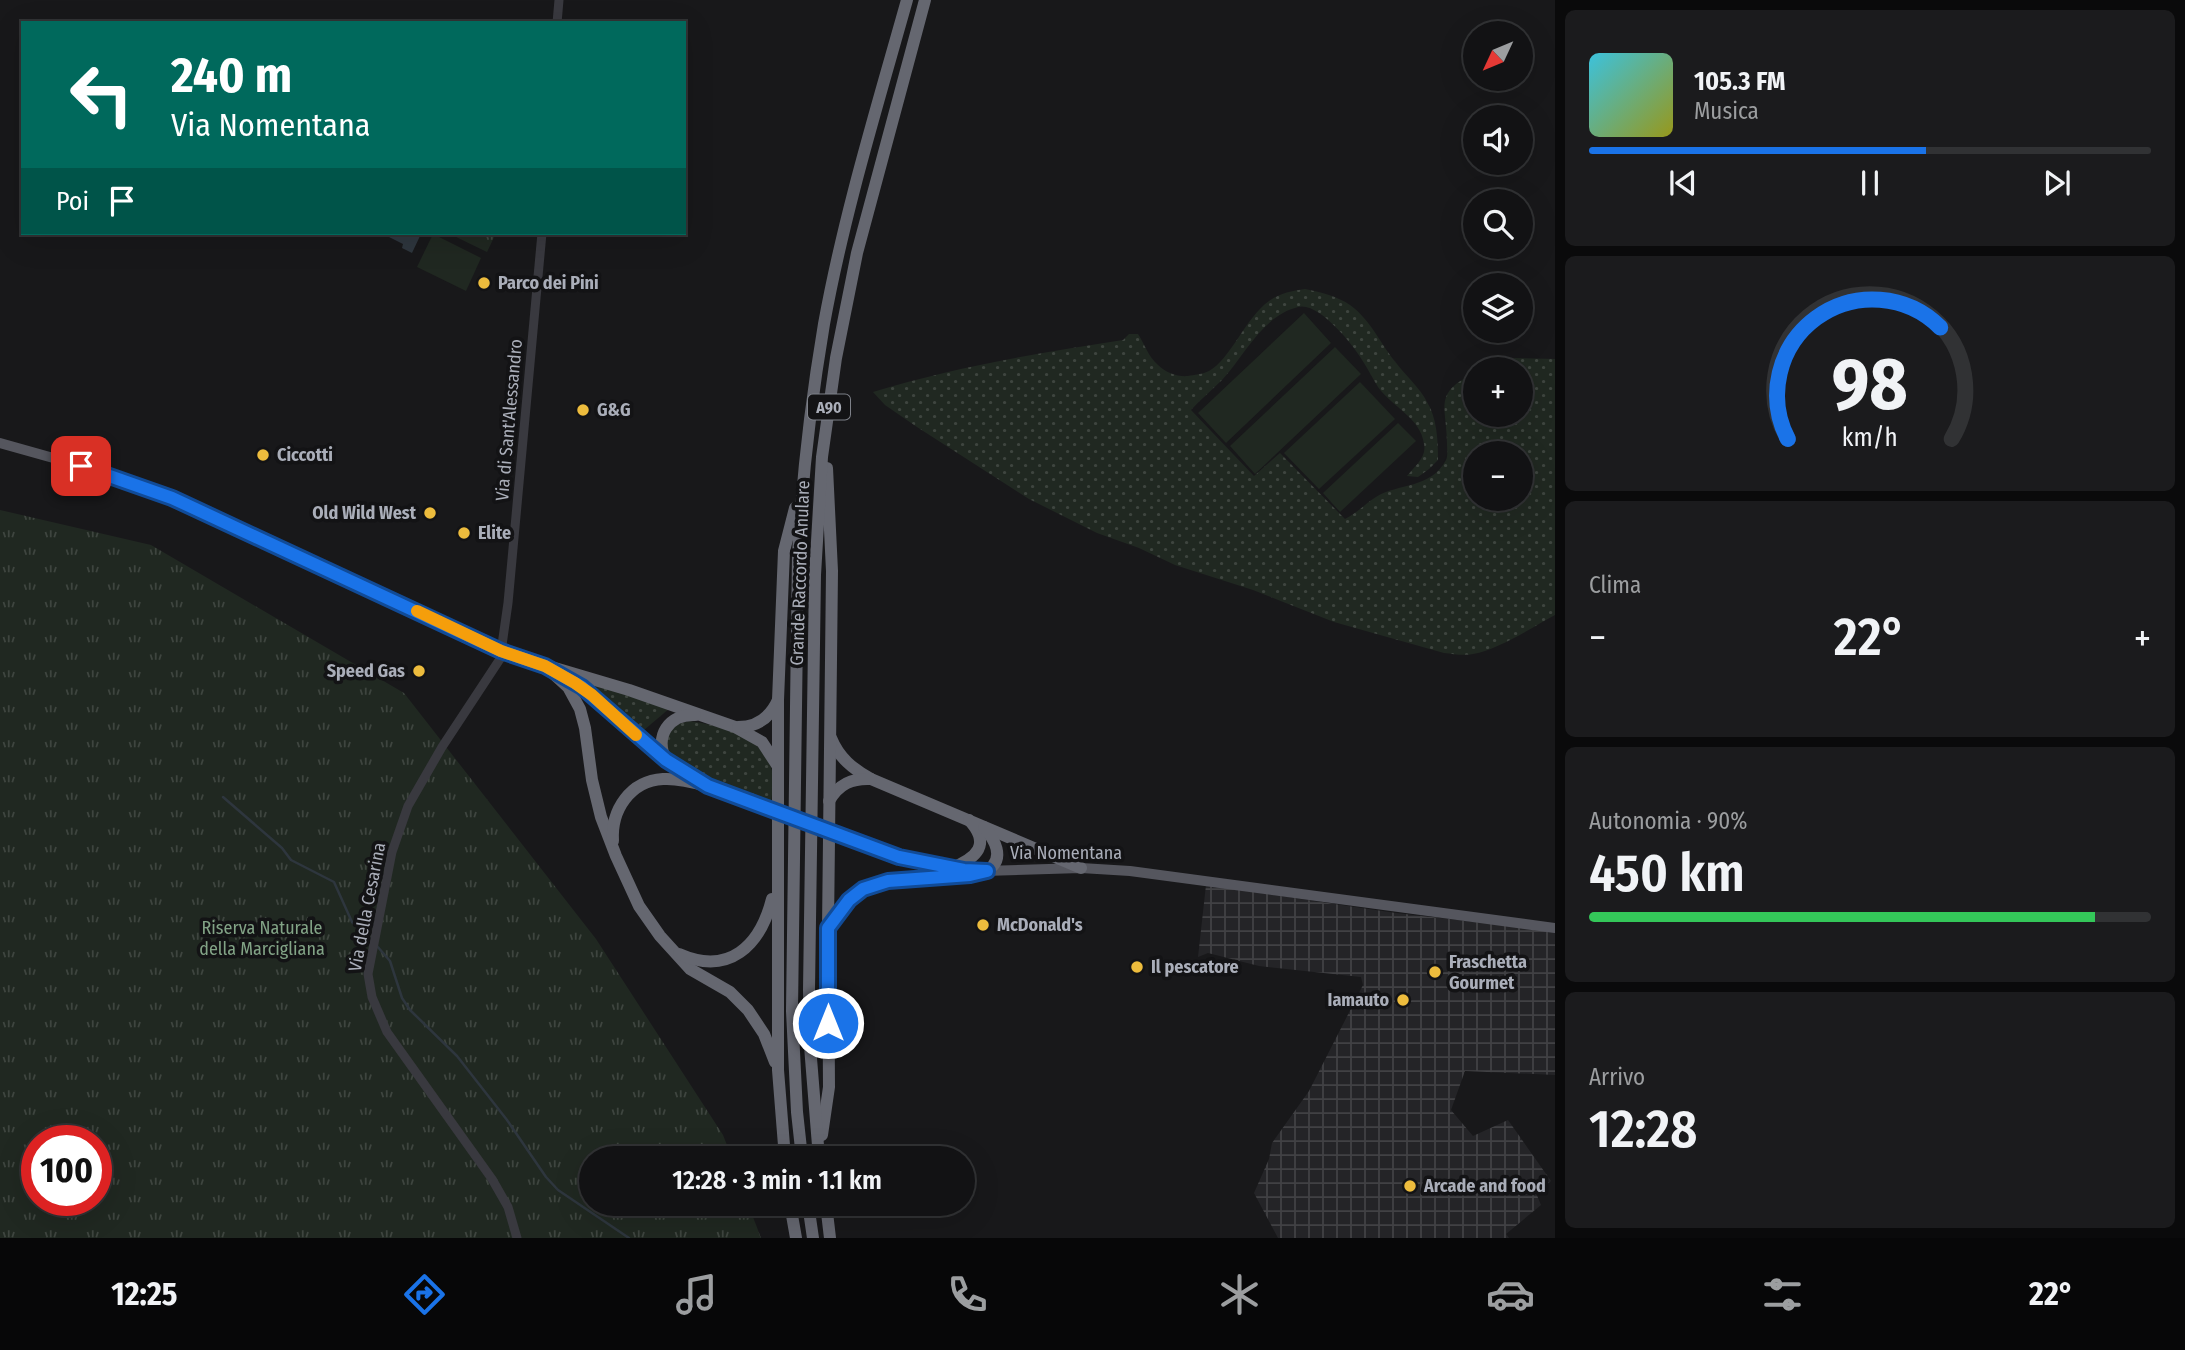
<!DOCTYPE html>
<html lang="it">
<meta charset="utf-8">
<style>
body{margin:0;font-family:"Fira Sans Condensed",sans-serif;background:#1b1b1d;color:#f1f3f6;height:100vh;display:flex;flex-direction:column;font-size:26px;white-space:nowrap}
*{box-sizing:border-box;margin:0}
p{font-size:23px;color:#9c9ea0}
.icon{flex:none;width:38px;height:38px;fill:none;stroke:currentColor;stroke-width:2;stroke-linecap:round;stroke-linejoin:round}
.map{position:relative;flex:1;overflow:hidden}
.side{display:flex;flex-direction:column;gap:10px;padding:10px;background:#0a0a0b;width:630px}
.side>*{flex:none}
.guide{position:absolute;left:21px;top:21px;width:665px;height:214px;border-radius:0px;box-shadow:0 7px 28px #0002,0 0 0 2px #313234;background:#00695c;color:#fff;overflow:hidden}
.needle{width:46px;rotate:226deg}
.controls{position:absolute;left:1463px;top:21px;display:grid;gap:14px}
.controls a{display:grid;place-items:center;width:70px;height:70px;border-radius:50%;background:#121214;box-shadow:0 7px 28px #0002,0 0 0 2px #313234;font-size:35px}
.speed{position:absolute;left:21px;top:1125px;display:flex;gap:14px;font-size:35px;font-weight:700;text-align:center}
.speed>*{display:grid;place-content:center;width:91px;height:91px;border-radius:50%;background:#121214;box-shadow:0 7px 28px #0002,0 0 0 2px #313234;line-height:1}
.speed .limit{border:10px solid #d22;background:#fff;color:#111}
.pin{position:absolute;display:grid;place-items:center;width:60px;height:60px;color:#fff;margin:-30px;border-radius:14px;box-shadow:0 4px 10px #0006}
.me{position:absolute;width:77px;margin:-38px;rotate:0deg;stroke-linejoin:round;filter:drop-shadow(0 0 5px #0008)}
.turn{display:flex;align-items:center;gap:24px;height:147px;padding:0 35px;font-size:32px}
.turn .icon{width:91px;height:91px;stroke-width:2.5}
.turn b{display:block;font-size:49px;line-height:60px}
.then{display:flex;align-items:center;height:66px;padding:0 35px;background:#0003;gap:14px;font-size:26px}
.big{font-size:52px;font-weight:600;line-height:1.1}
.side .tile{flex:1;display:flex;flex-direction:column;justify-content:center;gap:10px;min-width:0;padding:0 24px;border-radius:10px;background:#1b1b1d}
.side .dial{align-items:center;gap:0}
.dial svg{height:182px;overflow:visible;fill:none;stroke:#313234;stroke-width:7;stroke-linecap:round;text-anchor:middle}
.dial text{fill:#f1f3f6;stroke:none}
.song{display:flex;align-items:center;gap:21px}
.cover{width:84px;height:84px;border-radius:10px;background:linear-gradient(135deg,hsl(190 70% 55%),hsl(60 70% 35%))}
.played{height:7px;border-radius:4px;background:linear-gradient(90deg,#1a73e8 60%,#313234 60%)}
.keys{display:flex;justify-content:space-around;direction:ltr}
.heat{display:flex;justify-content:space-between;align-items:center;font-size:38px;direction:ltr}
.charge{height:10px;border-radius:5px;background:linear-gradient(90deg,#34c759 90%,#313234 0)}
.trip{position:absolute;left:579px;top:1146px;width:396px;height:70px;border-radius:35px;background:#121214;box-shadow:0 7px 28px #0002,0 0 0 2px #313234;font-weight:600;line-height:70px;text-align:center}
.dock{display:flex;height:112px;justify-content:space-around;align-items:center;background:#070708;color:#9c9ea0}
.dock .icon{width:49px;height:49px}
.dock .on{color:#1a73e8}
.dock b{font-size:32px;color:#f1f3f6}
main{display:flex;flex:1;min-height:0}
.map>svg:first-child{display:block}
.industrial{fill:url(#industrial-grid)}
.grass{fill:url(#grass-dots);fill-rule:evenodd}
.park{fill:url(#park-tufts);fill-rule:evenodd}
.garden{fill:#202821}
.water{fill:#2e363e}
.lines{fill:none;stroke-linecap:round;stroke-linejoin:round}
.stream{stroke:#2e363e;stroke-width:2.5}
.minor{stroke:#39393f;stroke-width:9}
.major{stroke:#55565e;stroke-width:10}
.highway{stroke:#656770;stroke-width:12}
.major-bridge{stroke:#55565e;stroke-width:10}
.route-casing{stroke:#114b97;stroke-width:18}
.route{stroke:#1a73e8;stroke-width:12}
.slow{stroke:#f59e0b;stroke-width:12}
.poi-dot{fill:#edbc3d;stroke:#131315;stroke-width:2.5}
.labels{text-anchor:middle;stroke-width:7;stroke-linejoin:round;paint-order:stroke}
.shield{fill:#131315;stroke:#7d8088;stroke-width:2}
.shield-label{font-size:16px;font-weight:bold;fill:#aaaeb9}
.poi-label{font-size:18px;font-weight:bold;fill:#aaaeb9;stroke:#131315;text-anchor:start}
.street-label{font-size:18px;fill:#aaaeb9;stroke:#131315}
.park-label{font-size:18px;fill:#82a386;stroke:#131315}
</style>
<main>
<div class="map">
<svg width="1555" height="1238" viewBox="0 0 1555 1238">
<defs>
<pattern id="industrial-grid" width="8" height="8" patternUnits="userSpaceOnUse" patternTransform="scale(1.75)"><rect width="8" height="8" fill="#242427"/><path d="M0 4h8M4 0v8" fill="none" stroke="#414144"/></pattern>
<pattern id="grass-dots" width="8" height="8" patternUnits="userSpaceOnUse" patternTransform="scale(1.75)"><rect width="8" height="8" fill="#202821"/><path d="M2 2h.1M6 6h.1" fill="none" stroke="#3e453f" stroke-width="1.8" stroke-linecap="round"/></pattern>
<pattern id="park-tufts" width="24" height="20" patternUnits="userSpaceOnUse" patternTransform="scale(1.75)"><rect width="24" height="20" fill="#202821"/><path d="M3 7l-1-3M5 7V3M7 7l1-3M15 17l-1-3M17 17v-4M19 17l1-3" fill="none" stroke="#3e453f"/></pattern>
</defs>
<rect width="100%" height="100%" fill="#18181a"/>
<polygon class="industrial" points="1206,885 1396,913 1555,931 1555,1075 1465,1071 1451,1110 1473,1136 1508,1120 1551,1181 1536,1193 1541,1205 1506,1234 1509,1238 1278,1238 1254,1193 1269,1159 1272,1143 1309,1091 1363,985 1361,977 1259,966 1208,953 1198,957"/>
<g class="grass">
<path d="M 1305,289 C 1320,292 1337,296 1350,305 C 1371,320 1381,345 1397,364 C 1406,376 1420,388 1427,402 C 1437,418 1438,441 1438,460 L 1429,469 L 1418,477 L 1407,476 C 1415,466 1427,457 1424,444 C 1421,418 1391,406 1378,387 C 1373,379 1369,371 1364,363 C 1355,347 1319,301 1298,307 C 1262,316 1245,355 1222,380 C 1212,390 1201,399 1191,410 L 1254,476 L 1280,453 L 1345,519 C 1357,513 1365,504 1376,497 C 1398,483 1431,489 1446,460 C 1448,456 1447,449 1447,444 C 1447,407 1432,393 1475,373 L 1475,415 L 1521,415 L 1521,369 L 1484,369 L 1510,358 L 1555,359 L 1555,615 C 1531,628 1499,649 1473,654 C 1463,656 1454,654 1444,653 L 1334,622 L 1253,590 L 1175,565 L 1139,548 L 1097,533 L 1029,499 L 917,427 L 885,405 L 873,392 C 954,367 1038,353 1123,340 L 1129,334 L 1138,334 C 1145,345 1148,356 1158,365 C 1166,373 1178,377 1188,376 C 1194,375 1203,374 1209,371 C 1230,360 1246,317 1269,301 C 1280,293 1292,291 1305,289 ZM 1475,453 L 1521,453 L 1521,499 L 1475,499 Z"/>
<polygon points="582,678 670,708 644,730"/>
<path d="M 690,721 C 718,725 766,737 772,771 C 774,782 772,793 771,804 C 748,795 686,771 671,753 C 668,750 667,743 665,738 L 677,724 Z"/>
</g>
<g class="park">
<polygon points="448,233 496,233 487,252"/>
<path d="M 0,510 L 151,545 L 404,693 L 596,939 L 723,1135 L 732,1158 L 592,1158 L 592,1204 L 748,1204 L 761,1238 L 0,1238 ZM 37,1141 L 96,1141 L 96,1200 L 37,1200 Z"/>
</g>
<g class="garden">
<polygon points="433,234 481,258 466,291 417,267"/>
<polygon points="1304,313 1331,343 1226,443 1198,413"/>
<polygon points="1335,347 1361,374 1255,474 1230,446"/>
<polygon points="1360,382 1395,419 1319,489 1284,453"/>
<polygon points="1398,423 1416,441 1340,512 1323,493"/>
</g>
<polygon class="water" points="389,233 413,233 420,236 412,253 402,248 403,244 387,236"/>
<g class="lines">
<g class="stream">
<polyline points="223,797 282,848 291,860 334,882 352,922 373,942"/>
<polyline points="377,946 390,961 402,998 410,1010 457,1056 507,1120 546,1177 558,1190 629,1238"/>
</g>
<g class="minor">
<polyline points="557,23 559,0"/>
<polyline points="517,1238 508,1207 492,1179 387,1032 372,997 368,974 392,852 408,806 442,747 500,659 508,603 542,233"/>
</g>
<g class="major">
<polyline points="0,443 96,470 172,498 501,651 545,666 575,683 592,695 641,740 680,770 707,786 749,802"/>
<polyline points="839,836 906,859 957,869"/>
<polyline points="984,871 1081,868 1130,871 1555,928"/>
</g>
<g class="highway">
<polyline points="545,666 568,687 580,709 585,728 592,780 601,817 616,856 639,906 660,936 690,969 730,992 748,1010 764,1034 775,1062"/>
<polyline points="548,666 629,690 735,727 762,742 777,765"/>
<path d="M 738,727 C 757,727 770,718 778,700"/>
<path d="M 831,738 C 839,758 853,769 871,779 L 1081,868"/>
<path d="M 666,760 C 654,736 669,714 695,715"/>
<path d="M 829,801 C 839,784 852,778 871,779"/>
<path d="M 613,841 C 611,810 630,781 663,779 C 678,778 693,782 707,786"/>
<path d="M 952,868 C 976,858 992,845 969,820"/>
<path d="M 828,928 C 839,912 850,894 870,886 C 895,877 925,877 951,876 C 963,875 978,876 988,870 C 1006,858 994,839 984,827"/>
<path d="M 679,954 C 729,976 760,946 772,899"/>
<polyline points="822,1135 829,1087 828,928 832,571 827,468"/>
<polyline points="785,1158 778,1070 778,700 784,551 795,508"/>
<path d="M 802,1158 L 797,1112 L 792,1011 L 798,555 C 802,477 811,401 824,324 C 844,214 877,107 907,0"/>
<polyline points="819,1158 810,1046 809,990 815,575 822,457 836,358 857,253 925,0"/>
<polyline points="790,1204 796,1238"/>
<polyline points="808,1204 813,1238"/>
<polyline points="826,1204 830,1238"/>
</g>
<polyline class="major-bridge" points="749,802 839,836"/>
</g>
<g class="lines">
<defs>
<polyline id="route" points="81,466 172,498 501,651 545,666 582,687 666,760 708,786 899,857 964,870 987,871 970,875 888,881 863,889 849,900 828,928 828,1023"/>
</defs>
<use href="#route" class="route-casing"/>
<use href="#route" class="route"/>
<polyline class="slow" points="417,611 501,651 545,666 575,683 592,695 636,735"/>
</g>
<g class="poi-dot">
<circle cx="484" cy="283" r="7"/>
<circle cx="583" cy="410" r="7"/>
<circle cx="263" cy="455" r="7"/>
<circle cx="430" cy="513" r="7"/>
<circle cx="464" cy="533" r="7"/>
<circle cx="419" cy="671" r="7"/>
<circle cx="983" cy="925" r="7"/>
<circle cx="1137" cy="967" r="7"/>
<circle cx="1435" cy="972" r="7"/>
<circle cx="1403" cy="1000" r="7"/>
<circle cx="1410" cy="1186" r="7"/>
</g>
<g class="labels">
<rect class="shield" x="808" y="394.5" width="42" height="25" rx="5"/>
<g class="shield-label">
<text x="829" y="413">A90</text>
</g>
<g class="poi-label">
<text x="498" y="289">Parco dei Pini</text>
<text x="597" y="416">G&amp;G</text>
<text x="277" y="461">Ciccotti</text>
<text x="416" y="519" text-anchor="end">Old Wild West</text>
<text x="478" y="539">Elite</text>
<text x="405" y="677" text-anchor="end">Speed Gas</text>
<text x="997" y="931">McDonald's</text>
<text x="1449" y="968">Fraschetta<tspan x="1449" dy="21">Gourmet</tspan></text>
<text x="1151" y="973">Il pescatore</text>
<text x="1389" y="1006" text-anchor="end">Iamauto</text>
<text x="1424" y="1192">Arcade and food</text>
</g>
<g class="street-label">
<text transform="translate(509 420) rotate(-85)" y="6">Via di Sant'Alessandro</text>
<text transform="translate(800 573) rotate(-88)" y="6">Grande Raccordo Anulare</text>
<text x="1066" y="859">Via Nomentana</text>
<text transform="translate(367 907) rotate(-79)" y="6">Via della Cesarina</text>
</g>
<g class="park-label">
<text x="262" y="934">Riserva Naturale<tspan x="262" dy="21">della Marcigliana</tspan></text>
</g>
</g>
</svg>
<div class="controls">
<a><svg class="needle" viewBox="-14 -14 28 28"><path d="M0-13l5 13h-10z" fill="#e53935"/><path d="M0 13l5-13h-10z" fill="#9c9ea0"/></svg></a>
<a><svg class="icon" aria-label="sound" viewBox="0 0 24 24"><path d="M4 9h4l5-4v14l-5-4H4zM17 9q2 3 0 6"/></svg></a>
<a><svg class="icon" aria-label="search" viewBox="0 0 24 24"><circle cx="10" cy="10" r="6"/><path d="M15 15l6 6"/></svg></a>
<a><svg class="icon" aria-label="layers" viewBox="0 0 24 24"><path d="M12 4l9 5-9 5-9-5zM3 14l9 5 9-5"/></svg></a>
<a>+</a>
<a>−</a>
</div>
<div class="speed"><div class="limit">100</div></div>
<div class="pin" style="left:81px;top:466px;background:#d93025"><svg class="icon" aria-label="arrive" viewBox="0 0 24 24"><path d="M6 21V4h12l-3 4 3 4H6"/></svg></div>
<svg class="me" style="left:828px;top:1023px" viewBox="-20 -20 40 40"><circle r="17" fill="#1a73e8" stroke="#fff" stroke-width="3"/><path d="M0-11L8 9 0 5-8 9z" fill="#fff"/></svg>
<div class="trip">12:28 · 3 min · 1.1 km</div>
<div class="guide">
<div class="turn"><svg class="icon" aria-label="left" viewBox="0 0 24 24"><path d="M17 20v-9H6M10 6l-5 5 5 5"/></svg><div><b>240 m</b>Via Nomentana</div></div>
<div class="then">Poi<svg class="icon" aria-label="arrive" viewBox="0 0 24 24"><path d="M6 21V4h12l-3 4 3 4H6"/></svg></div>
</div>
</div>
<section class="side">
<div class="tile">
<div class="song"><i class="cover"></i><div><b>105.3 FM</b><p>Musica</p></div></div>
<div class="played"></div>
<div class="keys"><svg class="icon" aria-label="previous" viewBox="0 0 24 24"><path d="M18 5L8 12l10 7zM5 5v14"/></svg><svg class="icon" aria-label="pause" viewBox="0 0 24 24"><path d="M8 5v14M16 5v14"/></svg><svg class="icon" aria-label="next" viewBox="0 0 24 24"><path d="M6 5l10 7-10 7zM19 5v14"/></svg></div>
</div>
<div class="tile dial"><svg viewBox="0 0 100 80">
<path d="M14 69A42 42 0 1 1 86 69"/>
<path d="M14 69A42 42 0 0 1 81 20" stroke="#1a73e8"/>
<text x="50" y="56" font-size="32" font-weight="700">98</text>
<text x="50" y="72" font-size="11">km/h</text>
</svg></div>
<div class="tile"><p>Clima</p>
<div class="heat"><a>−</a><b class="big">22°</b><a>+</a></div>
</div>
<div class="tile"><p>Autonomia · 90%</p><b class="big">450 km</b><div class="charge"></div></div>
<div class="tile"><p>Arrivo</p><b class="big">12:28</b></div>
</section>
</main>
<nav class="dock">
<b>12:25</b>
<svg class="icon on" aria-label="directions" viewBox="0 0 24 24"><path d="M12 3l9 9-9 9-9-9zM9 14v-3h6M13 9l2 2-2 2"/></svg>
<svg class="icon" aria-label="music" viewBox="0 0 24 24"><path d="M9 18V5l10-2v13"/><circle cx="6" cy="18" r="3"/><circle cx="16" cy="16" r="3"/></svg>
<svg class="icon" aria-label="phone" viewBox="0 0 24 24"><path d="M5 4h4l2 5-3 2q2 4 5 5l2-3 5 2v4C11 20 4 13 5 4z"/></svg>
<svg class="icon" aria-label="climate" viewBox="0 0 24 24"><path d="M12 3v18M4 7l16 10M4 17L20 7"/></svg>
<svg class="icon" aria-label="car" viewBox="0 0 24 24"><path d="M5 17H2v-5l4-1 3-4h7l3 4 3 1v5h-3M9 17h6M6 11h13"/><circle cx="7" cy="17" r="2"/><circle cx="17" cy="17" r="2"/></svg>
<svg class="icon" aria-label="filters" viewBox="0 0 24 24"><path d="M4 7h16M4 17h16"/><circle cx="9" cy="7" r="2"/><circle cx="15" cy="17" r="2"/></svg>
<b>22°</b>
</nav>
